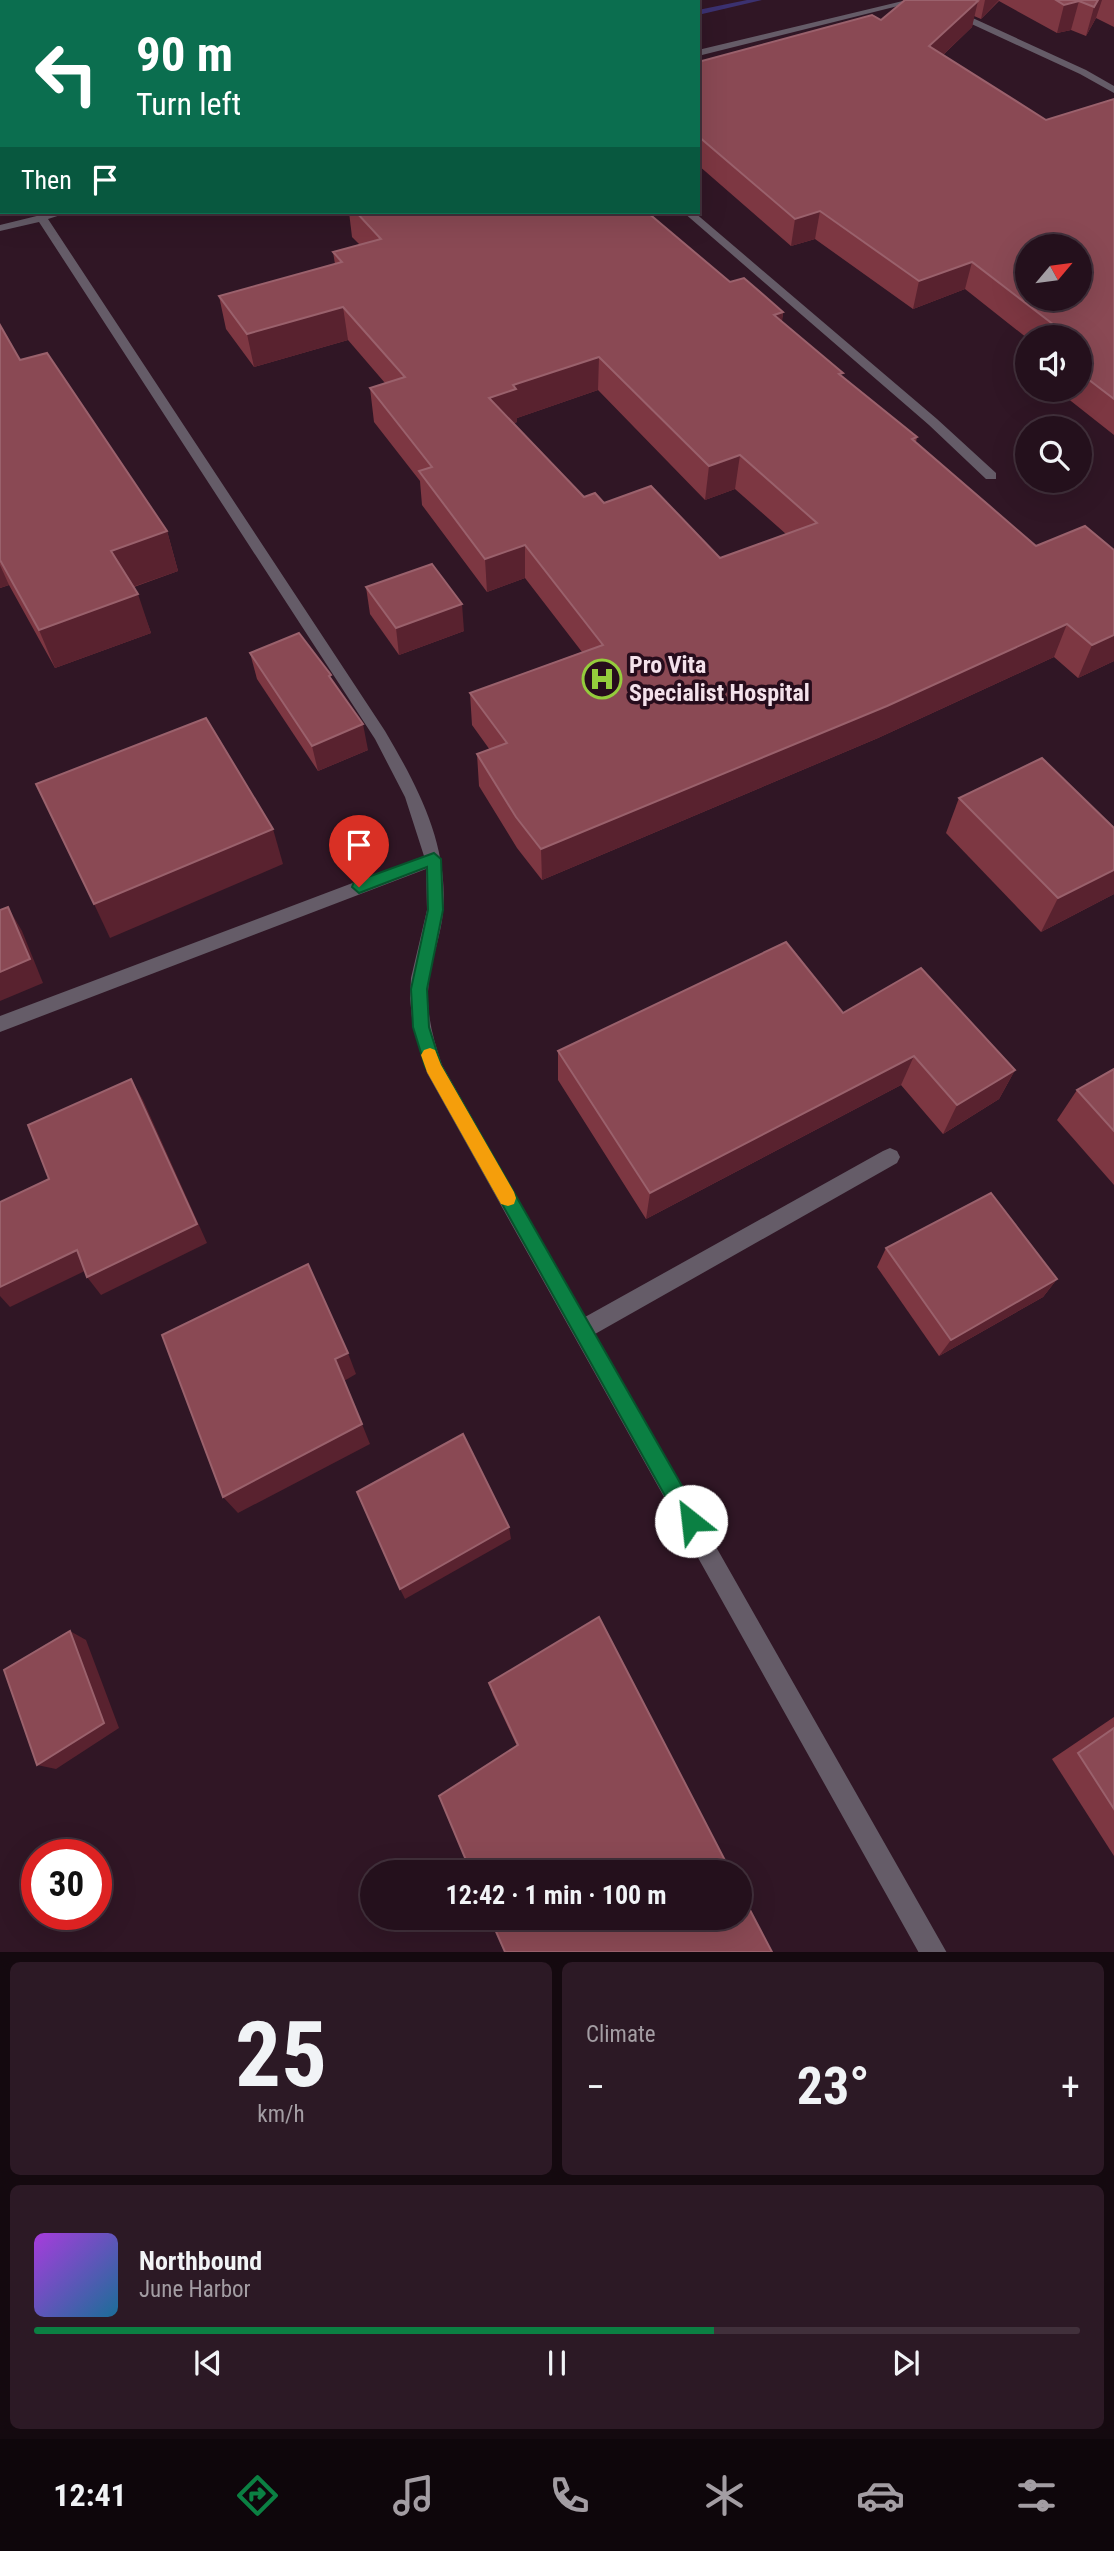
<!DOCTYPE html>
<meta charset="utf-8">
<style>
body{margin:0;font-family:"Roboto Condensed",sans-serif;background:#2c1925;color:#f1f3f6;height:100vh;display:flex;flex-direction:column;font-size:26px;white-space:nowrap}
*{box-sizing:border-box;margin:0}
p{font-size:23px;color:#a39da3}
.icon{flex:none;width:38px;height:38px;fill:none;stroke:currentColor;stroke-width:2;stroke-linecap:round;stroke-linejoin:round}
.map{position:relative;height:1952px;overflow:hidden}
.panel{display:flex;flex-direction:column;gap:10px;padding:10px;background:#14090f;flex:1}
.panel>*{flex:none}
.top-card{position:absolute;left:0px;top:0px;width:700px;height:214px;box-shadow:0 7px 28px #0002,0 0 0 2px #41303b;background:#0b6e4f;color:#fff;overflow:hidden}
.needle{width:46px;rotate:61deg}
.buttons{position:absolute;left:1015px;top:234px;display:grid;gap:14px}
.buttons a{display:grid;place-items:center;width:77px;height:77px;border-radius:50%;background:#24101c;box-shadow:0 7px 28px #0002,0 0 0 2px #41303b;font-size:35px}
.speed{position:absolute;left:21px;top:1839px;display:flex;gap:14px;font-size:35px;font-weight:700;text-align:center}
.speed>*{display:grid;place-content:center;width:91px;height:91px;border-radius:50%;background:#24101c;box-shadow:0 7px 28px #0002,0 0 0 2px #41303b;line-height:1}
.speed .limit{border:10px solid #d22;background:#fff;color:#111}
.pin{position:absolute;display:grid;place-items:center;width:60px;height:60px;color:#fff;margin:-72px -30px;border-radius:50% 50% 50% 0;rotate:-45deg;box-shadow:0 0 7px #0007}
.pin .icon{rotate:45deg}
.me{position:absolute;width:77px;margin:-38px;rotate:331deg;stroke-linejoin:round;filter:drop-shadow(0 0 5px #0008)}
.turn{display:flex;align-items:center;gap:24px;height:147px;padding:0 21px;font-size:32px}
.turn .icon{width:91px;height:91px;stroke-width:2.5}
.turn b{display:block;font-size:49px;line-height:60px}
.then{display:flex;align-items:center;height:66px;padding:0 21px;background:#0003;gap:14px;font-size:26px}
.big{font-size:52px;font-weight:700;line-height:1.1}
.panel .widget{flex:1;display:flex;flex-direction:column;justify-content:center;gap:10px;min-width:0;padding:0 24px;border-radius:10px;background:#2c1925}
.panel .dial{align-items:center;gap:0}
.dial b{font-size:91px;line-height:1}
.song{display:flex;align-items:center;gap:21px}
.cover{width:84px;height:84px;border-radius:10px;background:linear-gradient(135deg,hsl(280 70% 55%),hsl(200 70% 35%))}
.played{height:7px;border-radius:4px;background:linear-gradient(90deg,#0b8043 65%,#41303b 65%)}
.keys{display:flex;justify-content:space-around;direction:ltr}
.heat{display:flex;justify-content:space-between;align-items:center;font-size:38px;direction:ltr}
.panel .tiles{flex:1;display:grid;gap:10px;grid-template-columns:1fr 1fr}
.widget:last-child{grid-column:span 2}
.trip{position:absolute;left:360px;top:1860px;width:392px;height:70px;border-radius:35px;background:#24101c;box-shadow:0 7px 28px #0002,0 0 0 2px #41303b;font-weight:700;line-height:70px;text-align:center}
.tab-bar{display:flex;height:112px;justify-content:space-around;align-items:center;background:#0e060b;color:#a39da3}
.tab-bar .icon{width:49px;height:49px}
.tab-bar .current{color:#0b8043}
.tab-bar b{font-size:32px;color:#f1f3f6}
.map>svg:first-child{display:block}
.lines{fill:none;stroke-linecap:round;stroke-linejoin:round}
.stream{fill:#3b3170;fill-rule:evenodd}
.minor{fill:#655c68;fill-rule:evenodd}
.wall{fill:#7d3742;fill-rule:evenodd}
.shaded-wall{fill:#59222f}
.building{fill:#8a4954;stroke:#9a616c;stroke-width:2;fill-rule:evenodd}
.route{fill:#0b8043;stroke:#07532c;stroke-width:2}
.slow{fill:#f59e0b}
.labels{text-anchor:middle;stroke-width:7;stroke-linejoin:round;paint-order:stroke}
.poi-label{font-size:24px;font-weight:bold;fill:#f4e2eb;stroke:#260d1c;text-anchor:start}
</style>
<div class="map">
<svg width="1114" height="1953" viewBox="0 0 1114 1953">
<rect width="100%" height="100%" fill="#301625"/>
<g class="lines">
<g class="stream">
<polygon points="747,0 762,0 698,15 698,10"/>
<rect x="0" y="16" width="2" height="4"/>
</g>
<g class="minor">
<polygon points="907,0 922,0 698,56 698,50"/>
<polygon points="953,9 1086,70 1114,86 1114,93 1080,74 950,14 948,12"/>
<path d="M 53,212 L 70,212 L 48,219 L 385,731 C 418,787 449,845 443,912 C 441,934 433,954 430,975 C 424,1006 432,1036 442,1065 L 585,1317 L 883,1151 L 890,1148 L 897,1151 L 900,1157 L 897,1163 L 595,1334 L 947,1953 L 919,1953 L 427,1073 L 413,1028 L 410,998 L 411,978 L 427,910 L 426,869 L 0,1032 L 0,1016 L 424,856 L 405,797 L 375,739 L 39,222 L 0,231 L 0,225 Z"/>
<polygon points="683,212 694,212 937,419 996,473 996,479 986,479 929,425"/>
</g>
</g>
<g class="wall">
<polygon points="905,0 1114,0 1114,27 1096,18 1086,36 1071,30 1057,33 999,1 981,19 974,16 972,27 943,55 1046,120 1114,99 1114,435 1057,390 1080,390 1080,338 1027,338 965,289 913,309 815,239 791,246 698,165 698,62 881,20"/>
<path d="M 349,212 L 647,212 L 730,282 L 783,312 L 782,321 L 842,377 L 917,437 L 916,442 L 1114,661 L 1078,678 L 1054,657 L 878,738 L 542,880 L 517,848 L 479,786 L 477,754 L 490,750 L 472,725 L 470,693 L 582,652 L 525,578 L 487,592 L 422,505 L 420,481 L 374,422 L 370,388 L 385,383 L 348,340 L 254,367 L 226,329 L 219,296 L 335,264 L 333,252 L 360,245 L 352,237 ZM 598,390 L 705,500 L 735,489 L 786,534 L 720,558 L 604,503 L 584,497 L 514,423 L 517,422 L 517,418 Z"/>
<polygon points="0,325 20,360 167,531 178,571 134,587 151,633 55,668 9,585 0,588"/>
<polygon points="366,587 464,631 399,655 370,614"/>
<polygon points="250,653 368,750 318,771 257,679"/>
<polygon points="959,798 1114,828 1114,894 1041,932 946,833"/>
<polygon points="843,1013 1015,1070 999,1099 943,1134 901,1085 646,1219 558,1080 558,1051"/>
<polygon points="1114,1069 1114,1185 1057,1120 1077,1090"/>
<polygon points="886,1248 1057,1279 1043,1297 939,1356 877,1267"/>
<polygon points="489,1683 731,1872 517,1746 493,1695"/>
<polygon points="1114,1717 1114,1856 1052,1759"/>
</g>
<g class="shaded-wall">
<polygon points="985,0 999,0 981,19"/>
<polygon points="1098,0 1102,0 1096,18 1086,36 1094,7"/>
<polygon points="978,1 972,27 924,73 929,46"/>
<polygon points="1079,1 1071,30 1057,33 1064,5"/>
<polygon points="2,120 2,155 0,155 0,121"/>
<polygon points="820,211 815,239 791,246 795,219"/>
<polygon points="972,262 965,289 913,309 919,281"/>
<polygon points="343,307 348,340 254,367 247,334"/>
<polygon points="783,312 778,345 774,315"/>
<polygon points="599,357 598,390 517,418 517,422 491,431 489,398 513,385"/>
<polygon points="740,455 735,489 705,500 709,466"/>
<polygon points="167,531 178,571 124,590 111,551"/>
<polygon points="525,545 525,578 487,592 485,559"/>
<polygon points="0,565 9,585 0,588"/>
<polygon points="138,594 151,633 55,668 39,630"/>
<polygon points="462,604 464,631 399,655 396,628"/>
<polygon points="1067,624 1054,657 878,738 542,880 541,849"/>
<polygon points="1114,635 1114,661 1078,678 1092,645"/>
<polygon points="363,724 368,750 318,771 312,746"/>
<polygon points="273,829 283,864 110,938 94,904"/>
<polygon points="1114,870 1114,894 1041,932 1058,898"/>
<polygon points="8,907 22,931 43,983 0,1001 0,972"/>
<polygon points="914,1056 901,1085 646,1219 650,1193"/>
<polygon points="1015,1070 999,1099 943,1134 957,1105"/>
<polygon points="131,1079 143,1100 207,1243 101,1295 87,1277"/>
<polygon points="77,1250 91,1268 10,1307 0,1296 0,1287"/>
<polygon points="1057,1279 1043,1297 939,1356 951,1340"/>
<polygon points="348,1353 356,1374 344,1381 335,1359"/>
<polygon points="362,1424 370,1444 238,1513 223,1497"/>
<polygon points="509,1527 511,1539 405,1599 400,1589"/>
<polygon points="70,1631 86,1640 119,1728 56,1769 37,1765"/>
</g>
<g class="building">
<path d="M 905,0 L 975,0 L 978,1 L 929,46 L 1046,120 L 1114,99 L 1114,399 L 1080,373 L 1080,338 L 1071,338 L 972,262 L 919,281 L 820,211 L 795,219 L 698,136 L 698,62 L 872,15 L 881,20 ZM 1027,247 L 1080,247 L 1080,299 L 1027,299 Z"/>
<polygon points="1056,0 1098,0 1094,7 1079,1 1064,5"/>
<polygon points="0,55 2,57 2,120 0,121"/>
<path d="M 356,212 L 647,212 L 730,282 L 744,278 L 783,312 L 774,315 L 843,373 L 839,374 L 917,437 L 912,439 L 1036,546 L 1085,526 L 1114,550 L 1114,635 L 1092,645 L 1067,624 L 887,706 L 541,849 L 516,817 L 477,754 L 507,743 L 470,693 L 603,645 L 525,545 L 485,559 L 419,471 L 432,467 L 370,388 L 405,377 L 343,307 L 247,334 L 219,296 L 342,262 L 333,252 L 381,239 ZM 599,357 L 709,466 L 740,455 L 817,523 L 720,558 L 651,486 L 604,503 L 595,493 L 584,497 L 489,398 L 516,389 L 513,385 Z"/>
<polygon points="0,325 20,360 47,353 167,531 111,551 138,594 39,630 0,560"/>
<polygon points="432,564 462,604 396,628 366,587"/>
<polygon points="299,633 331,675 329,676 363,724 312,746 250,653"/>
<polygon points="206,718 273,829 94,904 36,784"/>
<polygon points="1042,758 1114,828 1114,870 1058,898 959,798"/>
<polygon points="8,907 30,959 0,972 0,910"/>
<polygon points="786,942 843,1013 921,968 1015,1070 957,1105 914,1056 650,1193 558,1051"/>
<polygon points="1114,1069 1114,1131 1077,1090"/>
<polygon points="131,1079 197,1224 87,1277 77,1250 0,1287 0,1202 49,1179 28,1125"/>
<polygon points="991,1193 1057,1279 951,1340 886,1248"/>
<polygon points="308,1264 348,1353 335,1359 362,1424 223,1497 162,1335"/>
<polygon points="463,1434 509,1527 400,1589 357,1492"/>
<polygon points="599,1617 731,1872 471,1872 439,1796 518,1745 489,1683"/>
<polygon points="70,1631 104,1723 37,1765 4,1670"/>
<polygon points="1114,1728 1114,1809 1078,1753"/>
<polygon points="740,1891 772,1952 505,1952 490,1918 740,1918"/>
</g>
<polygon class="route" points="434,853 441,859 443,910 427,989 429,1027 441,1065 698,1514 701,1521 698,1528 691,1531 683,1528 425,1066 413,1027 411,989 428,910 427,867 359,893 352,887 354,882"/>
<polygon class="slow" points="430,1048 435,1050 441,1065 514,1192 516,1198 514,1204 508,1206 501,1204 427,1072 421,1055 424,1050"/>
<defs>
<symbol id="hospital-ring" viewBox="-11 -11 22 22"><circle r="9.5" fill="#260d1c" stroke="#94cc3c" stroke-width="1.5"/><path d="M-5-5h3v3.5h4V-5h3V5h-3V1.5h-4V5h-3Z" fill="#94cc3c"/></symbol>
</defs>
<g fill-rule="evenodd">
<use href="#hospital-ring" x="580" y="657" width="44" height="44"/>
</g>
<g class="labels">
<g class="poi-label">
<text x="629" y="673">Pro Vita<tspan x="629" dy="28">Specialist Hospital</tspan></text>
</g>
</g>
</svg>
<div class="buttons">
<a><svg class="needle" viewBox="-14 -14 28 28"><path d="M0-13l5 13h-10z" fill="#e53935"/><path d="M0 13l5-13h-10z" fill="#a39da3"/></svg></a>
<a><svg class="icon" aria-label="sound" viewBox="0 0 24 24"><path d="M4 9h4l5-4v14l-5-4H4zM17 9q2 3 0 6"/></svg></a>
<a><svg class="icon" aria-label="search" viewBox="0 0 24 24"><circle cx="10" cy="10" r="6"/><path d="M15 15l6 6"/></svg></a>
</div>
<div class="speed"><div class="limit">30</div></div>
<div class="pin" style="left:359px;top:887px;background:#d93025"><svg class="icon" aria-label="arrive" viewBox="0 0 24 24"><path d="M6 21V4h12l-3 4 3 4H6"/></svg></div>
<svg class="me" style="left:691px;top:1521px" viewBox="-20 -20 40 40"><circle r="19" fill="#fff"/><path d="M0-13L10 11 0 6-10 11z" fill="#0b8043"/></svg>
<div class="trip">12:42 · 1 min · 100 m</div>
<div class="top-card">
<div class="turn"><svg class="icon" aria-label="left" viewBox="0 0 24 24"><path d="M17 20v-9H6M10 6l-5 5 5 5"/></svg><div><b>90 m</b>Turn left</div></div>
<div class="then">Then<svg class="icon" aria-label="arrive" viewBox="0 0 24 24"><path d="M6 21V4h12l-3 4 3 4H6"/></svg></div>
</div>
</div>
<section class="panel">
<div class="tiles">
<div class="widget dial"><b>25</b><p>km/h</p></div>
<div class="widget"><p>Climate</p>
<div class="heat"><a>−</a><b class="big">23°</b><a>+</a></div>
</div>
<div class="widget">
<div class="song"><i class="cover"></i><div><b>Northbound</b><p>June Harbor</p></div></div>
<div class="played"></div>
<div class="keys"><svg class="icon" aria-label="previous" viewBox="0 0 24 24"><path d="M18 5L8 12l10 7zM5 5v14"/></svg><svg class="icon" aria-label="pause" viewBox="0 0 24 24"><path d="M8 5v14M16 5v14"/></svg><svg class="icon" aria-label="next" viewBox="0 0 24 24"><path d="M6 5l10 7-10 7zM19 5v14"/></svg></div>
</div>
</div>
</section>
<nav class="tab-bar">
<b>12:41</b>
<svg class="icon current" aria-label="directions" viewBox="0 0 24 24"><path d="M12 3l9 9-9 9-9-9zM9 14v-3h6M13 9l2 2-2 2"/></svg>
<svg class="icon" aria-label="music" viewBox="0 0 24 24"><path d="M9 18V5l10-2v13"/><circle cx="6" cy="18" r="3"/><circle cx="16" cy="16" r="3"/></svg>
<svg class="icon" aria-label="phone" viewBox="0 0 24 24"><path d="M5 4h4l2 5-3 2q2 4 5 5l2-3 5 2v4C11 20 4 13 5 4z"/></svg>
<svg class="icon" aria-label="climate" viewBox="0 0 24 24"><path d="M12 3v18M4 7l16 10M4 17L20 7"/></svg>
<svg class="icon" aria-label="car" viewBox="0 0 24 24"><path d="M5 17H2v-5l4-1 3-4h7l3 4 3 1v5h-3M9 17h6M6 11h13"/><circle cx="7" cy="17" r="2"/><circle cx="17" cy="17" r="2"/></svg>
<svg class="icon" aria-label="filters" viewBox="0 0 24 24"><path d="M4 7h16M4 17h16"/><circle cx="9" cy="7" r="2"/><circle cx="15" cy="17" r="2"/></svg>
</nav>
